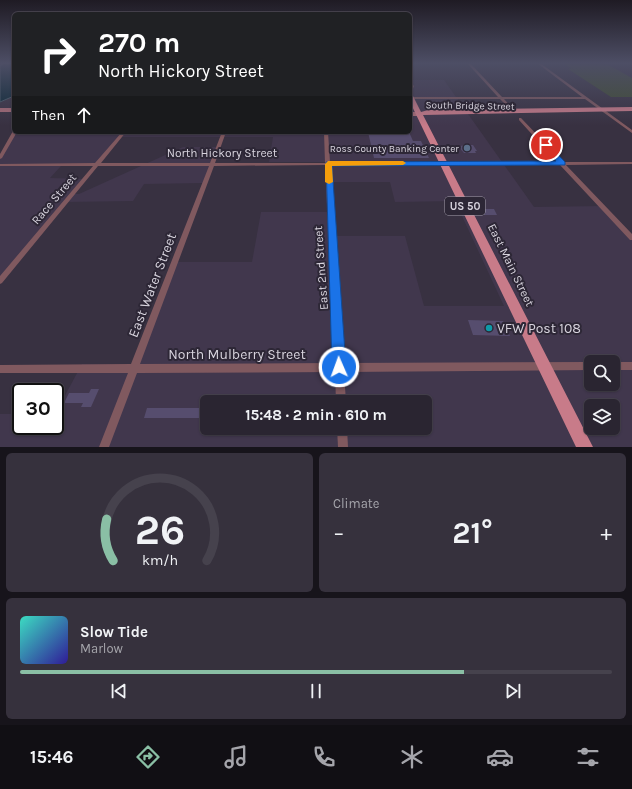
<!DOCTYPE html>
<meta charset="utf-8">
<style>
body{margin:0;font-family:Karla,sans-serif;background:#36313d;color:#f1f3f6;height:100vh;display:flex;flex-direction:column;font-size:15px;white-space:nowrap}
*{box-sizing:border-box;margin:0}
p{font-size:13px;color:#a5a5ab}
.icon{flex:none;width:22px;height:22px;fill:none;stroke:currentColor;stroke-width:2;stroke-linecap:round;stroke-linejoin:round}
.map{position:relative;height:447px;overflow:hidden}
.sheet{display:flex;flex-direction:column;gap:6px;padding:6px;background:#17141b;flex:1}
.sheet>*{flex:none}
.top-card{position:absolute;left:12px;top:12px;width:400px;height:122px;border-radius:6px;box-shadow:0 1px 3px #0004,0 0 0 1px #46424d;background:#202124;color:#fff;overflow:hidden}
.controls{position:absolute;left:584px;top:355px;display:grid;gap:8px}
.controls a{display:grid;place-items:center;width:36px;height:36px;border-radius:6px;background:#2a2531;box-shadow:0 1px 3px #0004,0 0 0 1px #46424d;font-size:20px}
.speed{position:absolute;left:12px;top:383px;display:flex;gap:8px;font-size:20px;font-weight:700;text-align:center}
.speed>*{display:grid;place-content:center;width:52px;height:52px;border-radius:50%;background:#2a2531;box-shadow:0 1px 3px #0004,0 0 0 1px #46424d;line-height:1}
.speed .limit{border:2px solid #111;border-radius:6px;background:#fff;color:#111}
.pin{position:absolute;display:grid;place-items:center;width:34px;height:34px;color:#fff;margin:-17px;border:2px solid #fff;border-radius:50%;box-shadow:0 1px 4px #0007}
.me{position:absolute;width:44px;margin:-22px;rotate:358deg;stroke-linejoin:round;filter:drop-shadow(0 0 3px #0008)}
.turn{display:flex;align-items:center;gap:14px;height:84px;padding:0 20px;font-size:18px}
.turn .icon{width:52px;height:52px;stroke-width:2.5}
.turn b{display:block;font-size:28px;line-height:34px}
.then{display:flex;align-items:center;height:38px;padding:0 20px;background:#0003;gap:8px;font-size:15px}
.big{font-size:30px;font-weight:700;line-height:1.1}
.sheet .card{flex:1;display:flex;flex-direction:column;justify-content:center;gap:6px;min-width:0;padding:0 14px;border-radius:6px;background:#36313d}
.sheet .dial{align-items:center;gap:0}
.dial svg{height:104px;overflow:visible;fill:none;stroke:#46424d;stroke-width:7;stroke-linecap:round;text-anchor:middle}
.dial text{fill:#f1f3f6;stroke:none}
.song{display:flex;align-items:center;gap:12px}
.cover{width:48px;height:48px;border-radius:6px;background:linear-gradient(135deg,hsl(170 70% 55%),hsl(250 70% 35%))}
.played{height:4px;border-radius:2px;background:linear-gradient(90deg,#8abfa5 75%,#46424d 75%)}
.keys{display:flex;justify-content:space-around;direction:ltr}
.heat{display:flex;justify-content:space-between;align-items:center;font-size:22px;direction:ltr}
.sheet .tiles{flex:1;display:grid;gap:6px;grid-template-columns:1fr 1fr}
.card:last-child{grid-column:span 2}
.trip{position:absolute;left:200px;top:395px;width:232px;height:40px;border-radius:6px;background:#2a2531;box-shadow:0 1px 3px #0004,0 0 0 1px #46424d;font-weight:700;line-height:40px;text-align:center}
.tabs{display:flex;height:64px;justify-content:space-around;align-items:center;background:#110f14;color:#a5a5ab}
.tabs .icon{width:28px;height:28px}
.tabs .active{color:#8abfa5}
.tabs b{font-size:18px;color:#f1f3f6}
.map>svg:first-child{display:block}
.built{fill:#41374d;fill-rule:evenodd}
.green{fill:#404d30}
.water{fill:#072634;stroke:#455a67}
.building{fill:#564d6e}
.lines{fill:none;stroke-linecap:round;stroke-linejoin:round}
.street{fill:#80595f;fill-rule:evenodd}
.secondary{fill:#a96c77;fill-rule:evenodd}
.primary{fill:#c87b89;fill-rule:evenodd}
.route{fill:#1a73e8;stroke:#114b97}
.slow{fill:#f59e0b}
.service-dot{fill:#5c6f8a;stroke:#2d2736;stroke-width:1.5}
.culture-dot{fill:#0f9aa8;stroke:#2d2736;stroke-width:1.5}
.labels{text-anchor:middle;stroke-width:4;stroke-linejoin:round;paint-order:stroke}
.far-street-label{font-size:10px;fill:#d7d3dd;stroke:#2d2736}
.far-poi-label{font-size:10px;fill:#d7d3dd;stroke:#2d2736;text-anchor:end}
.shield{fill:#2d2736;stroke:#a49fab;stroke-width:1}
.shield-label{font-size:11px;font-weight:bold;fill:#d7d3dd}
.street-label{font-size:12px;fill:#d7d3dd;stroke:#2d2736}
.near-street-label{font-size:14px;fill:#d7d3dd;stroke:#2d2736}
.near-poi-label{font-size:14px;fill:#d7d3dd;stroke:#2d2736;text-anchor:start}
</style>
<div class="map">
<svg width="632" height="447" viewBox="0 0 632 447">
<rect width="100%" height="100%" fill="#383141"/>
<path class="built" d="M 410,80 L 444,80 L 534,207 L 603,206 L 632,238 L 632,447 L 0,447 L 0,414 L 21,414 L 21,426 L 55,426 L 55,414 L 82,364 L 133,365 L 173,262 L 252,262 L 261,212 L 333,212 L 335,236 L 405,236 L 424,306 L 504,306 L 455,201 L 395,202 L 390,182 L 331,182 L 330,162 L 269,162 L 273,137 L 118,137 L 94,166 L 61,166 L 50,178 L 83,179 L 71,194 L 79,194 L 183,147 L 217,147 L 203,183 L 144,184 L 133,201 L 64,202 L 0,277 L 0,155 L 14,131 L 410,132 ZM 591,362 L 613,362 L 613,384 L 591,384 ZM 207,402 L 425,402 L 425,428 L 207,428 ZM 591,406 L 613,406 L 613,428 L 591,428 Z"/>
<polygon class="green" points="563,63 605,63 632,78 632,97 611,97 568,69 571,68"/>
<polygon class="water" points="4,63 14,63 14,96 0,102 0,66"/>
<g class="building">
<polygon points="368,132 409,132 413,141 421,141 429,158 374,158"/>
<polygon points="473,145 477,151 475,151 476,153 464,153 458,146"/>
<polygon points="480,209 494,209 497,215 484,215"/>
<polygon points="468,320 503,321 510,336 473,335"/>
<polygon points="91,389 99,389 91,407 81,407 83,403 64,403 69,393 89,393"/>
<polygon points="147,408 207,408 207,418 144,418"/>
</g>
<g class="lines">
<g class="street">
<polygon points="467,63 470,63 502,97 582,97 537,63 540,63 632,130 632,133 585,99 504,99 513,109 511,110 500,99 410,99 410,97 498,97"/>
<polygon points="630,63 632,63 632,65"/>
<polygon points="410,82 414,86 412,91 410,92"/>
<path d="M 519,118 L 521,118 L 563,162 L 632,162 L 632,164 L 566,165 L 632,234 L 632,240 L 630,240 L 560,165 L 330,165 L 343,363 L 591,362 L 591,370 L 344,372 L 346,402 L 336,402 L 335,372 L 137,373 L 109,447 L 99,447 L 128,373 L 0,373 L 0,365 L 131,364 L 209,166 L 98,166 L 2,283 L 0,284 L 0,276 L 93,166 L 0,166 L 0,164 L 95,163 L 122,132 L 126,132 L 101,163 L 210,163 L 222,132 L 226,132 L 215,163 L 325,163 L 324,132 L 328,132 L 330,162 L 557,162 L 519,120 ZM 325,165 L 335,363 L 140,364 L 214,166 Z"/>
<polygon points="13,131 14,132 17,132 2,158 0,159 0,154"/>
<polygon points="612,362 632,362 632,370 613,370"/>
<polygon points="337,428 347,428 348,447 338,447"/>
</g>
<g class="secondary">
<rect x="0" y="108" width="14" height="4"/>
<polygon points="410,112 420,112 423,114 420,116 410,116"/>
</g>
<polygon class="primary" points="410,94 413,96 421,112 428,110 632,107 632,111 423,115 593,447 576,447 410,102"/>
</g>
<linearGradient id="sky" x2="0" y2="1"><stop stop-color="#1f1b24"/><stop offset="0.5" stop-color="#4d4e65"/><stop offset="1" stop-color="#4d4e65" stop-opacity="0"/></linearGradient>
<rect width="632" height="126" fill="url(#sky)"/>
<polygon class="route" points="546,143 548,144 565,162 565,165 332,166 346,367 344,372 339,373 334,372 332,367 326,162 556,161 542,145"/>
<polygon class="slow" points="328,161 403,161 406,163 403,165 332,166 333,182 329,184 325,182 325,164"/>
<circle class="service-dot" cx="467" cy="148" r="4"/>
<circle class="culture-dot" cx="489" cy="328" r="4"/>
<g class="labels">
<g class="far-street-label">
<text transform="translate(470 105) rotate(1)" y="4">South Bridge Street</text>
</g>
<g class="far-poi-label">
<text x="459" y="152">Ross County Banking Center</text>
</g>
<rect class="shield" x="445" y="197" width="40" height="18" rx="3"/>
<g class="shield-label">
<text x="465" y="210">US 50</text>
</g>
<g class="street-label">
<text x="222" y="157">North Hickory Street</text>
<text transform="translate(54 199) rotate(-50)" y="4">Race Street</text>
<text transform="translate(511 265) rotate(64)" y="4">East Main Street</text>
<text transform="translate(321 268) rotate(-94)" y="4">East 2nd Street</text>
</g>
<g class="near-street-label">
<text transform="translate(152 285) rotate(-69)" y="5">East Water Street</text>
<text x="237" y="359">North Mulberry Street</text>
</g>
<g class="near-poi-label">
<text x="497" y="333">VFW Post 108</text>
</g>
</g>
</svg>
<div class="controls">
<a><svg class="icon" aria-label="search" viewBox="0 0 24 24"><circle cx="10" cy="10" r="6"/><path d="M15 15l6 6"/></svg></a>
<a><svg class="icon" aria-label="layers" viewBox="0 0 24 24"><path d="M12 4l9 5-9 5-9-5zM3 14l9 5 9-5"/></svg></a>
</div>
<div class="speed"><div class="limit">30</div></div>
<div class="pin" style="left:546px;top:145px;background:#d93025"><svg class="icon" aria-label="arrive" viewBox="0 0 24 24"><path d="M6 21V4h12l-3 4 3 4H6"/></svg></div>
<svg class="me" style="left:339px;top:367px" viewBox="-20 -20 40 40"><circle r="17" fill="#1a73e8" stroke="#fff" stroke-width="3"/><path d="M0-11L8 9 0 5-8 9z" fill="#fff"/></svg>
<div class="trip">15:48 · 2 min · 610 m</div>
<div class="top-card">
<div class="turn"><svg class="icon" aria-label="right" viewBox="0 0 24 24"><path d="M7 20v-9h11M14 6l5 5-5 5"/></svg><div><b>270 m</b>North Hickory Street</div></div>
<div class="then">Then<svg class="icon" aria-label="ahead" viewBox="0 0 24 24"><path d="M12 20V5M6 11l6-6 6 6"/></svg></div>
</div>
</div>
<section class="sheet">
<div class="tiles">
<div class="card dial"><svg viewBox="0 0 100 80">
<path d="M14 69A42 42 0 1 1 86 69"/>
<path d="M14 69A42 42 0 0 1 9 37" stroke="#8abfa5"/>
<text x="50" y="56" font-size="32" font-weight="700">26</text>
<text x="50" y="72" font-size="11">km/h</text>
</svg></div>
<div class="card"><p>Climate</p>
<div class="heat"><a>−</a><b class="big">21°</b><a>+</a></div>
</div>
<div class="card">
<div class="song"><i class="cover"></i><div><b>Slow Tide</b><p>Marlow</p></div></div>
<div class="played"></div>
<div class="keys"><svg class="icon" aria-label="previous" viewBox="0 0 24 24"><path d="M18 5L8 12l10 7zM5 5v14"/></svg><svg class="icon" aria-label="pause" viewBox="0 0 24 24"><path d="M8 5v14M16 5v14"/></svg><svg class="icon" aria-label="next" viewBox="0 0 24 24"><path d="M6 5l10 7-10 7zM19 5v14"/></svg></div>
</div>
</div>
</section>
<nav class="tabs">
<b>15:46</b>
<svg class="icon active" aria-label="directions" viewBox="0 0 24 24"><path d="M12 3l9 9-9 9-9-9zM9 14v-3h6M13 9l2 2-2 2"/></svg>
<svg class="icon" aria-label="music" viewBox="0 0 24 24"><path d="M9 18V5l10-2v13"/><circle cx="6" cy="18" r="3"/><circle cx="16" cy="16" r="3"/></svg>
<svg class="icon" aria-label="phone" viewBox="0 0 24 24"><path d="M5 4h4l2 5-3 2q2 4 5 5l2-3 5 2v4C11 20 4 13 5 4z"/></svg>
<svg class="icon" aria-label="climate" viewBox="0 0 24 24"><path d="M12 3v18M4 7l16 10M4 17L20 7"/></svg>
<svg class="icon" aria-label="car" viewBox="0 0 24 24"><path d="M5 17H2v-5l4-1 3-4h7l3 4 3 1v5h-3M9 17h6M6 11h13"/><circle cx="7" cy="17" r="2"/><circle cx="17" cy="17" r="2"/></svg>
<svg class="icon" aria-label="filters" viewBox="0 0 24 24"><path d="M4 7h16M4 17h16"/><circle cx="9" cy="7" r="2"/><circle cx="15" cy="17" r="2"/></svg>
</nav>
